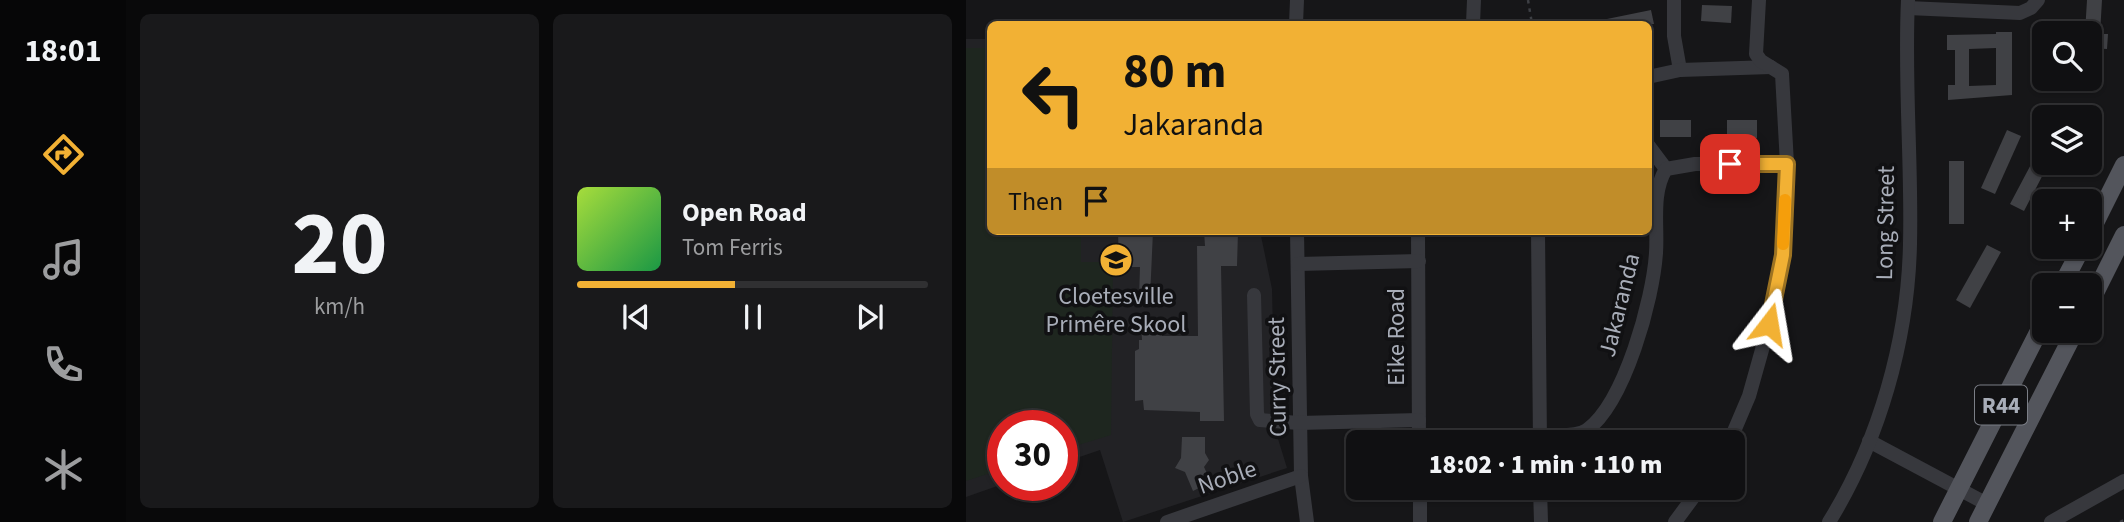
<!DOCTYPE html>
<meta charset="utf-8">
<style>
body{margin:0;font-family:"Source Sans 3",sans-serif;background:#19191b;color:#f1f3f6;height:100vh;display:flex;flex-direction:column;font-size:26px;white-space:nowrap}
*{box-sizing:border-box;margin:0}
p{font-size:23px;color:#9c9d9f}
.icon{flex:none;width:38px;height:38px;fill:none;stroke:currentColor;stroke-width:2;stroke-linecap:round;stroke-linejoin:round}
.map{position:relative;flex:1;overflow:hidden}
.details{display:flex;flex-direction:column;gap:14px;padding:14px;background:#09090a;width:840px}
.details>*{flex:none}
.hud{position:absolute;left:21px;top:21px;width:665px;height:214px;border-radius:10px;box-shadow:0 2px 5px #0004,0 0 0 2px #303032;background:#f2b134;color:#111;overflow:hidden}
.tools{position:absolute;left:1066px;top:21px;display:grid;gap:14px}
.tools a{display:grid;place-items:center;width:70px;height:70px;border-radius:10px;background:#101012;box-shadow:0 2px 5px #0004,0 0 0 2px #303032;font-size:35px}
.speed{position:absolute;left:21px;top:410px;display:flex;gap:14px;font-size:35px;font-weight:700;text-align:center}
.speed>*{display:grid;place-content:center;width:91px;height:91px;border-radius:50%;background:#101012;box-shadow:0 2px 5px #0004,0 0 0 2px #303032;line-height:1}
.speed .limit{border:10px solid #d22;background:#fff;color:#111}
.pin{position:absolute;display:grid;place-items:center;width:60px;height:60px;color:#fff;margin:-30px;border-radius:14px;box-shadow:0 4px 10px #0006}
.me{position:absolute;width:77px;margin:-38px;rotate:14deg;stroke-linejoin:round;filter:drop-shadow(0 0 5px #0008)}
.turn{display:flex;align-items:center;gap:24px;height:147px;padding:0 21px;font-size:32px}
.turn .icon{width:91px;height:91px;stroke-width:2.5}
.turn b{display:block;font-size:49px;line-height:60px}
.then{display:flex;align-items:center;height:66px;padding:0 21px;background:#0003;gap:14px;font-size:26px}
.details .widget{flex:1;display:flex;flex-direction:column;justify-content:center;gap:10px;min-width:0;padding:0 24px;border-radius:10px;background:#19191b}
.details .dial{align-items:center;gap:0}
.dial b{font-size:91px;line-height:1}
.song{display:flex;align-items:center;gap:21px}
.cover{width:84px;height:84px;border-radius:10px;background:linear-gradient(135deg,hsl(80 70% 55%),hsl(140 70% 35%))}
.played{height:7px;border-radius:4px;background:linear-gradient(90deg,#f2b134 45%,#303032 45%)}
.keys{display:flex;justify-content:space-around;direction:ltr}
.details .tiles{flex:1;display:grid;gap:14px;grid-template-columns:repeat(2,1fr)}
.trip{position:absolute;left:380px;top:430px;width:399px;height:70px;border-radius:10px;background:#101012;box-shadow:0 2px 5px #0004,0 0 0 2px #303032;font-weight:800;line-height:70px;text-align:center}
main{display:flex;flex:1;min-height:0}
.tabs{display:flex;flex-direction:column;width:126px;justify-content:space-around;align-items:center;background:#060607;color:#9c9d9f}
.tabs .icon{width:49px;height:49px}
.tabs .selected{color:#f2b134}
.tabs b{font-size:32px;color:#f1f3f6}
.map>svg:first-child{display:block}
.built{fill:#222225}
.green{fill:#1e261f}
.building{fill:#404145;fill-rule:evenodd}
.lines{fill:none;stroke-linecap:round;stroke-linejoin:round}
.path{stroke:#3d3f44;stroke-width:2.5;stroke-dasharray:3.5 5;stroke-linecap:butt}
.minor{stroke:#37383d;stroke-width:14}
.major{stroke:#53555c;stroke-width:18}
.route-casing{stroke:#9d7322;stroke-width:18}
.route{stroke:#f2b134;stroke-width:12}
.slow{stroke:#f59e0b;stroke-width:12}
.labels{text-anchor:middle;stroke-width:7;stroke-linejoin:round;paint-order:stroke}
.shield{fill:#111113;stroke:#7b7e86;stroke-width:2}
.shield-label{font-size:23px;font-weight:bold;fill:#a8adb8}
.street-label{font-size:24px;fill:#a8adb8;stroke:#111113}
.poi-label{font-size:24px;fill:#a8adb8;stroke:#111113}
</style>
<main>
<nav class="tabs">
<b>18:01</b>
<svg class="icon selected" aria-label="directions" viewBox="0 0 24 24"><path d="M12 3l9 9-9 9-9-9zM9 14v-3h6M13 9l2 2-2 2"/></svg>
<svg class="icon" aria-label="music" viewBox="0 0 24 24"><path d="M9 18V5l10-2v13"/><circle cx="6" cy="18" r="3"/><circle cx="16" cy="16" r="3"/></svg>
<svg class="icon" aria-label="phone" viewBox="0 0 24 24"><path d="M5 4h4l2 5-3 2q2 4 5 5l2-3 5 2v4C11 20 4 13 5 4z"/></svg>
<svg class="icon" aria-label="climate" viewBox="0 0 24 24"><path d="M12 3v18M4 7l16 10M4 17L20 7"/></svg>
</nav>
<section class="details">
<div class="tiles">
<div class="widget dial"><b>20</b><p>km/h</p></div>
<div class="widget">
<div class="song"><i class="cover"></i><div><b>Open Road</b><p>Tom Ferris</p></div></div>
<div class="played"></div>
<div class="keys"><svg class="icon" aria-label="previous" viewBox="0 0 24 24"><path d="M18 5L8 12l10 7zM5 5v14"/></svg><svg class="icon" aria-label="pause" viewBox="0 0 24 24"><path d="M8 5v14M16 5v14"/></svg><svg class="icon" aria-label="next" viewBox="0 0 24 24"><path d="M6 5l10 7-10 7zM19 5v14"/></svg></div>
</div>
</div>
</section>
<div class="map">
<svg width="1158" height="522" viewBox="0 0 1158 522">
<rect width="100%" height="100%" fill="#161618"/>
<polygon class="built" points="0,39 24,39 24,231 294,231 306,289 309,429 321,468 157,522 134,450 96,463 96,425 37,425 37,484 0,497"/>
<polygon class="green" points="0,48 24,48 24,231 115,231 115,262 147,262 145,435 96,450 96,425 37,425 37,469 0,481"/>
<g class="building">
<polygon points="1121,0 1136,0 1134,34 1142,34 1141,49 1124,48 1124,33 1119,33"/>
<polygon points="736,5 766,6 765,23 735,21"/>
<polygon points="685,10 688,24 637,24 636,20"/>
<path d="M 1030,32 L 1046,32 L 1046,95 L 982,100 L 982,85 L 989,85 L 989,50 L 981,50 L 981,35 L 1030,34 ZM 1030,48 L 1030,85 L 1003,86 L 1003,49 Z"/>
<rect x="694" y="120" width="31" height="17"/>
<rect x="761" y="120" width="30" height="18"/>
<polygon points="1041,130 1055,136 1029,194 1015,188"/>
<polygon points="1078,140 1078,163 1083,163 1058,211 1044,204"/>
<rect x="983" y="161" width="15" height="63"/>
<polygon points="152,231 187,231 184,298 173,298 174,267 153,267"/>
<polygon points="238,231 272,231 271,266 255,266 258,421 234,421 234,412 178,410 177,400 169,401 169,351 173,349 173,340 176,340 175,324 196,324 196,336 232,336 231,246 239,246"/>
<polygon points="1021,245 1035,252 1004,308 990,300"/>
<polygon points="216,437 239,437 239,453 243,460 238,467 245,482 227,491 219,472 209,468 215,458"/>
</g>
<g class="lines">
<g class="path">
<polyline points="562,0 566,24"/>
<polyline points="1154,522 1158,520"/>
</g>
<g class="minor">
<polyline points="708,0 708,36 714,70"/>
<polyline points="942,8 1054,13 1065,8 1072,0"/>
<polyline points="330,24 331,0"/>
<polyline points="507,24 508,0"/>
<polyline points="682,77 714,70 805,67"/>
<polyline points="682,145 700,169"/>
<polyline points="331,231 335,476 341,522"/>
<polyline points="452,231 453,443"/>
<polyline points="572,231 574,443"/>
<polyline points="332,264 453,261"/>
<polyline points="288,295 291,414 294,420 333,423 453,420"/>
<path d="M 574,435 C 587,435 610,438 621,430 C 659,402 687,299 690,253 C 692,226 685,193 700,169 L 729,164 L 821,164"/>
<polyline points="903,441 1021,504"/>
<polyline points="763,443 783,396 810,300 817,255 821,164 816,74 795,61 790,54 793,0"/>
<polyline points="454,488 454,522"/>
<polyline points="574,488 575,522"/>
<polyline points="201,522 335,476"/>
<polyline points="709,522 734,488"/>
<path d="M 863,522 C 913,441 942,340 944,244 C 946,163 938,81 942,0"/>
<polyline points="1085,522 1158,481"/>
</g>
<g class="major">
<polyline points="1124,233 1158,165"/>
<polyline points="1096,285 1116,247"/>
<polyline points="1124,303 1158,235"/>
<polyline points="976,522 1078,321"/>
<polyline points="1012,522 1109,331"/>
</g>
</g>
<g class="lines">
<defs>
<polyline id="route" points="764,164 821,164 817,255 803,324"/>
</defs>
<use href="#route" class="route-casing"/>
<use href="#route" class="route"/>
<polyline class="slow" points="817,244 819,200"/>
</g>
<defs>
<symbol id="school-disc" viewBox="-11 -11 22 22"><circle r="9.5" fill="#f2b134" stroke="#111113"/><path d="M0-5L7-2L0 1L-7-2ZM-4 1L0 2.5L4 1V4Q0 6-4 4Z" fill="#111"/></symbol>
</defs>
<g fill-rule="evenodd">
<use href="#school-disc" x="131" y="241" width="38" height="38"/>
</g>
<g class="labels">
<rect class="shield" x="1009" y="385.5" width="52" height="39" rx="5"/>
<g class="shield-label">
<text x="1035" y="413">R44</text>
</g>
<g class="street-label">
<text transform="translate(919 223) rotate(-89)" y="8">Long Street</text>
<text transform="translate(653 305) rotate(-76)" y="8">Jakaranda</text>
<text transform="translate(430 337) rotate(-90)" y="8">Eike Road</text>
<text transform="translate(311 377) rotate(-91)" y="8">Curry Street</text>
<text transform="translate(261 477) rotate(-19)" y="8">Noble</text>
</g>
<g class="poi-label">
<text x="150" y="304">Cloetesville<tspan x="150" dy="28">Primêre Skool</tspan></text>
</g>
</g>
</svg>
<div class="tools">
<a><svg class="icon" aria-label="search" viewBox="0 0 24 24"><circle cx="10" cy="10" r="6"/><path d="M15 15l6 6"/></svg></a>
<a><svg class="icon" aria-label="layers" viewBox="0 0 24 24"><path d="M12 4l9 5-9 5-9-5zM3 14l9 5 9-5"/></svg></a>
<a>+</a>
<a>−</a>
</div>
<div class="speed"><div class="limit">30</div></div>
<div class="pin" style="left:764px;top:164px;background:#d93025"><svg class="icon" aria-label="arrive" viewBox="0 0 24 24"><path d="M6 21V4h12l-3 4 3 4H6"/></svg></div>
<svg class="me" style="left:803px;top:324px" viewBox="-20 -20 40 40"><path d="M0-17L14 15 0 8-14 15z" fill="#f2b134" stroke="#fff" stroke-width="4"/></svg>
<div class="trip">18:02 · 1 min · 110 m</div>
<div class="hud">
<div class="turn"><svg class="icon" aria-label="left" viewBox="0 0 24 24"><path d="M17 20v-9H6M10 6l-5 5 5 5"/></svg><div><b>80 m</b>Jakaranda</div></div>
<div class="then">Then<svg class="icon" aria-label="arrive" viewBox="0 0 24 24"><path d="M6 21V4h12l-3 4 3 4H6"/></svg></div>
</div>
</div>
</main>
